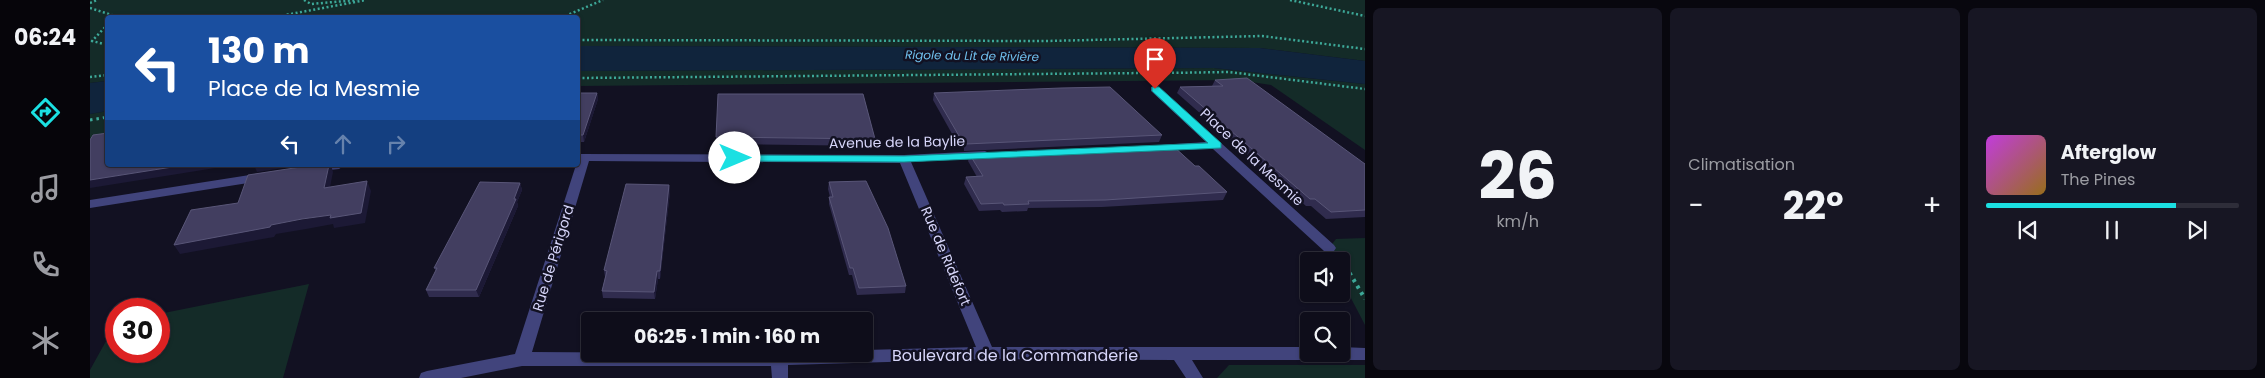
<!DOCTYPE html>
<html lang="fr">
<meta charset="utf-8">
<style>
body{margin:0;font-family:Poppins,sans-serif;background:#171623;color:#f1f3f6;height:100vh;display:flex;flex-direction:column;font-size:19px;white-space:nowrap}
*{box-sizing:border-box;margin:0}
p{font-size:16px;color:#9b9ca2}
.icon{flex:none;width:28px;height:28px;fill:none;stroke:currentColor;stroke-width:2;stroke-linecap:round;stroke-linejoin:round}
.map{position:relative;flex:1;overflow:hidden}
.sheet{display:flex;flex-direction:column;gap:8px;padding:8px;background:#08070e;width:900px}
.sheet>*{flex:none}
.top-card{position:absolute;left:15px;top:15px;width:475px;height:152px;border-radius:5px;box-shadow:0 1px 4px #0004,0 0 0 1px #2e2d39;background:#1a4fa0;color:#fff;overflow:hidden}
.buttons{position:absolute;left:1210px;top:252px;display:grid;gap:10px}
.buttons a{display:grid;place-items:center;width:50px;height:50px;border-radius:5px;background:#0e0d1a;box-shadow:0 1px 4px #0004,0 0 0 1px #2e2d39;font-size:25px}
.speed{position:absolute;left:15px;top:298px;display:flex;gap:10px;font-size:25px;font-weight:700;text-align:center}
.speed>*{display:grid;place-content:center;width:65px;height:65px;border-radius:50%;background:#0e0d1a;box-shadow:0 1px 4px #0004,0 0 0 1px #2e2d39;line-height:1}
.speed .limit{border:8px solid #d22;background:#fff;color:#111}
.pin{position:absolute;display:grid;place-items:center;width:42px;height:42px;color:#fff;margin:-51px -21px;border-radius:50% 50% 50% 0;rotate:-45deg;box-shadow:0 0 5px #0007}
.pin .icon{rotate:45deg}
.me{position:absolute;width:55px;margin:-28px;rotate:90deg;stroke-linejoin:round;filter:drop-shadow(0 0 4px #0008)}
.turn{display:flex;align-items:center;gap:18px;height:105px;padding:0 20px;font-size:22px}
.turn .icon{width:65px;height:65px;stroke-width:2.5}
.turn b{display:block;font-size:35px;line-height:42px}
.lanes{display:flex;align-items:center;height:48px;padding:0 20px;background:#0003;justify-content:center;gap:25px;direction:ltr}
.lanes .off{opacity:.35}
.big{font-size:38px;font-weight:700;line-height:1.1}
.sheet .widget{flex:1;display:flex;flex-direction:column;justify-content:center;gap:8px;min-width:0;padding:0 18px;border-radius:8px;background:#171623}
.sheet .dial{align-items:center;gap:0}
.dial b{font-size:65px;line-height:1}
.song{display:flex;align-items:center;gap:15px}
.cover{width:60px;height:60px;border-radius:8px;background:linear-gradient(135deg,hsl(290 70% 55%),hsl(40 70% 35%))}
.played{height:5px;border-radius:2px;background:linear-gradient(90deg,#1be0e2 75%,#2e2d39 75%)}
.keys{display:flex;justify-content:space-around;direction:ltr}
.heat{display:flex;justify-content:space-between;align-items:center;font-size:28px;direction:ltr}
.sheet .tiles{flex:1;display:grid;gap:8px;grid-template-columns:repeat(3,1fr)}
.trip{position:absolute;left:491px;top:312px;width:292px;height:50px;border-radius:5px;background:#0e0d1a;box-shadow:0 1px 4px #0004,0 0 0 1px #2e2d39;font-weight:700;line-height:50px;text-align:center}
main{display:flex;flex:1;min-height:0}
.tabs{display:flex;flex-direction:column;width:90px;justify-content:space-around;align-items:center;background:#06050a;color:#9b9ca2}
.tabs .icon{width:35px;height:35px}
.tabs .active{color:#1be0e2}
.tabs b{font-size:22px;color:#f1f3f6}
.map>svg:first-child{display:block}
.green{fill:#142b28}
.water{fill:#10243c}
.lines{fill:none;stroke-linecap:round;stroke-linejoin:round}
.path-far2{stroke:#3da898;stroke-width:2.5;stroke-dasharray:2 2.5;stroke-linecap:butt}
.path-far1{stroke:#3da898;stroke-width:3;stroke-dasharray:2.5 4;stroke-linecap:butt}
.path{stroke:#3da898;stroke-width:4;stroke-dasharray:3 4.5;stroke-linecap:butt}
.minor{fill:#41447c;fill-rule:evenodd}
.wall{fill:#302c4e}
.shaded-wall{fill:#1c1935}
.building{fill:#423e60;stroke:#595678}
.route{fill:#1be0e2;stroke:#129293}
.labels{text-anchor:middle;stroke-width:5;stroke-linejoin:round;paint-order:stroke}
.far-water-label{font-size:12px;font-style:italic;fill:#70c0ee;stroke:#121122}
.street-label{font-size:14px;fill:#d7d6fa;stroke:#121122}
.near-street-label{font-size:16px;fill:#d7d6fa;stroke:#121122}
</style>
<main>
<nav class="tabs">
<b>06:24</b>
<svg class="icon active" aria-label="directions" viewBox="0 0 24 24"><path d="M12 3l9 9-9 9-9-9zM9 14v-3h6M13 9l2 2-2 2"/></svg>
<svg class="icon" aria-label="music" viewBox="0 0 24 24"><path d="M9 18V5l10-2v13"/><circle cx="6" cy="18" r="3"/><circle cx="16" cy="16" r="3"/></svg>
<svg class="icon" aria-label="phone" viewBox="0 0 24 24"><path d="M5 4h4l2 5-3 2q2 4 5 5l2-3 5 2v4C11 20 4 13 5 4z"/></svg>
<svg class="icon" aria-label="climate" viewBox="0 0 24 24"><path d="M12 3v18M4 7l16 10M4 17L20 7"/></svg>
</nav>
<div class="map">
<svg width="1275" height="378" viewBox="0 0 1275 378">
<rect width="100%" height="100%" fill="#121122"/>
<g class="green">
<polygon points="0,0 1275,0 1275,61 1170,48 488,46 488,18 18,18 17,81 0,83"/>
<polygon points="1124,68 1275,84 1275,150 1181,85 1148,80 488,86 488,71"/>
<polygon points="17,111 17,138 0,141 0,114"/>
<polygon points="1275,238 1275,325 1251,279 1251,261 1242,261 1239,248 1246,239"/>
<polygon points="219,284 193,378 0,378 0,370 26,323 26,351 69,351 69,314"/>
<polygon points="1139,365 1275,365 1275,378 1127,378"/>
</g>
<g class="water">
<polygon points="488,46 1170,48 1275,61 1275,84 1124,68 488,71"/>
<polygon points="17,81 17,111 0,114 0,83"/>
</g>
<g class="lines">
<g class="path-far2">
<polyline points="214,0 221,4 267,0"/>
<polyline points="1200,0 1275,16"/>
<polyline points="0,3 7,0"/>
<polyline points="0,8 25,16 24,18"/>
<polyline points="179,18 276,0"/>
<polyline points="462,18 475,16 513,0"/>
<polyline points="18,24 2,41 18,45"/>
<polyline points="488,40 957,41 1172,36 1275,49"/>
<polyline points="1073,73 1139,72 1275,89"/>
<polyline points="0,77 18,75"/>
<polyline points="488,78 1057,73"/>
</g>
<polyline class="path-far1" points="0,120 18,117"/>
<polyline class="path" points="1252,260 1275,299"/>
<g class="minor">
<polygon points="1065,86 1069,87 1244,245 1246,248 1244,251 1234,251 1123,149 1066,150 1064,148 1066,146 1070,145 1116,142 1061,91 1061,87"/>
<path d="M 895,151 L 899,153 L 901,155 L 899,157 L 821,162 L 902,347 L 1219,347 L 1219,354 L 1251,354 L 1251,347 L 1275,348 L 1275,360 L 1102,360 L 1113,378 L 1096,378 L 1084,360 L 897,359 L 698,365 L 698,378 L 682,378 L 681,366 L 432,366 L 371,378 L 329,378 L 331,373 L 337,371 L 425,354 L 486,165 L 488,165 L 488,154 L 814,155 ZM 499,161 L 810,163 L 886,347 L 775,350 L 775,354 L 442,352 Z"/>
<polygon points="225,165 255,165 249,169 221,172 219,169 221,166"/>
<polygon points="173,173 177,174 179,177 177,180 0,208 0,200"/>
</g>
</g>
<g class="wall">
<polygon points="1125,80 1275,164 1275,217 1236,219 1221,206 1216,206 1087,93 1090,87 1122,86"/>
<polygon points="488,93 507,93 508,99 494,142 488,142"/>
<polygon points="844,93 1072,135 1069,142 874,151 874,148 870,148 843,100"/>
<polygon points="626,137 785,139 784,146 626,144"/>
<polygon points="880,155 1105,166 1137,192 1133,200 1012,207 938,208 937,211 912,212 910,210 889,211 874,184 876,177 887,177 878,161"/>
<polygon points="739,182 816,286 815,293 767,295 762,275 759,275 739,204 739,197 740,197 738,189"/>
<polygon points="430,183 432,190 427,202 428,206 389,297 339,297 336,290 346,271 344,268"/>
<polygon points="579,185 580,192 570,279 568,279 565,299 513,298 512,291 515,277 514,270"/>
</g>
<g class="shaded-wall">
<polygon points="507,93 508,99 494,142 493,135"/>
<polygon points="95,165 144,165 0,188 0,180"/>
<polygon points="164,165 212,165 167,172"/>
<polygon points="239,165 241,165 243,172 238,197 234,188"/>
<polygon points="277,181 281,191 275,223 244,228 243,224 216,229 186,234 184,237 90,254 84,245 181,225 241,215"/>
<polygon points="430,183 432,190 427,202 428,206 389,297 386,290"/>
<polygon points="579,185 580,192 570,279 570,271"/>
<polygon points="567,271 568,279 565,299 564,292"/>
</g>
<g class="building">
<polygon points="1157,78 1275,164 1275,210 1241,212 1225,199 1220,199 1090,87 1133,86 1125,80"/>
<polygon points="1020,87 1072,135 876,144 876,141 872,141 844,93 971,88"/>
<polygon points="488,93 507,93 493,135 488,135"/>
<polygon points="628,94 773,94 785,139 626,137"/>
<polygon points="18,133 18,165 95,165 0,180 0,140 3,135"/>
<polygon points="1083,146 1105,166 1109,166 1137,192 1015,200 938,201 939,204 914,205 913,203 891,204 876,177 893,176 880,155"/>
<polygon points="224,165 239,165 234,188 277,181 271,213 240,218 241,215 212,219 181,225 180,227 84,245 101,210 148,203 158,175"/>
<polygon points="776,181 798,228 816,286 769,288 763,268 760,268 739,197 743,197 739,182"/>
<polygon points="390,182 430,183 424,199 426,199 386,290 336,290 347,268 344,268"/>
<polygon points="536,184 579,185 570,271 567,271 564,292 512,291 517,271 514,270"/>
</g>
<polygon class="route" points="1062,87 1069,87 1131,143 1131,148 814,162 645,161 639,158 645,155 814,156 1118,143 1062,91"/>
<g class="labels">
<g class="far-water-label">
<text transform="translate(882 56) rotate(1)" y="4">Rigole du Lit de Rivière</text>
</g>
<g class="street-label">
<text transform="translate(807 142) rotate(-1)" y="5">Avenue de la Baylie</text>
<text transform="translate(1162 157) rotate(43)" y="5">Place de la Mesmie</text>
<text transform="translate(856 256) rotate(67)" y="5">Rue de Ridefort</text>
<text transform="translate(463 258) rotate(-73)" y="5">Rue de Périgord</text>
</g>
<g class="near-street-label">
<text x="925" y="361">Boulevard de la Commanderie</text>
</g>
</g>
</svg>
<div class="buttons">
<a><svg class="icon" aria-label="sound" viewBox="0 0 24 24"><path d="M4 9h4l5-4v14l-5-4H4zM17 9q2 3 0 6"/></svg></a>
<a><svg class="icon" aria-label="search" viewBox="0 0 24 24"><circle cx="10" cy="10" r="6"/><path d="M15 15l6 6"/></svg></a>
</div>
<div class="speed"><div class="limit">30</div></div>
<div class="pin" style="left:1065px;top:89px;background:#d93025"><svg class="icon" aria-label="arrive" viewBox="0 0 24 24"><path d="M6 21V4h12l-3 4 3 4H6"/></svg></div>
<svg class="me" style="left:645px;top:158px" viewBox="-20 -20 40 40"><circle r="19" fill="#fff"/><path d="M0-13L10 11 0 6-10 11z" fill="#1be0e2"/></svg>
<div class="trip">06:25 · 1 min · 160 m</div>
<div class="top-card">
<div class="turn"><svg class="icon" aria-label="left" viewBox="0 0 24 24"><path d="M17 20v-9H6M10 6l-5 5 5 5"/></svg><div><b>130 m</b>Place de la Mesmie</div></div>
<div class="lanes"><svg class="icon" aria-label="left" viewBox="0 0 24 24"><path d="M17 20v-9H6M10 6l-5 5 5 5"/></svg><svg class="icon off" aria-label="ahead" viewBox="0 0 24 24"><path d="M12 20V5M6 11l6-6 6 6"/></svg><svg class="icon off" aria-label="right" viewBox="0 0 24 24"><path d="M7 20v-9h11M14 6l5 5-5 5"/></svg></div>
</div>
</div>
<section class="sheet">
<div class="tiles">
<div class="widget dial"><b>26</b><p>km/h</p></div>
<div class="widget"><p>Climatisation</p>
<div class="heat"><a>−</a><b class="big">22°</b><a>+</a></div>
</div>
<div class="widget">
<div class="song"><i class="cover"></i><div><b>Afterglow</b><p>The Pines</p></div></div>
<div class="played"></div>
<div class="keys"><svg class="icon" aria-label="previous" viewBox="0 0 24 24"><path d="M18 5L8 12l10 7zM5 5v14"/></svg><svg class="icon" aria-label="pause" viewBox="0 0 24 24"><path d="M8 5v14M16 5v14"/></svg><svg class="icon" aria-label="next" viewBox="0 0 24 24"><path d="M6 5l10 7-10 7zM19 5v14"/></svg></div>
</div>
</div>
</section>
</main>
